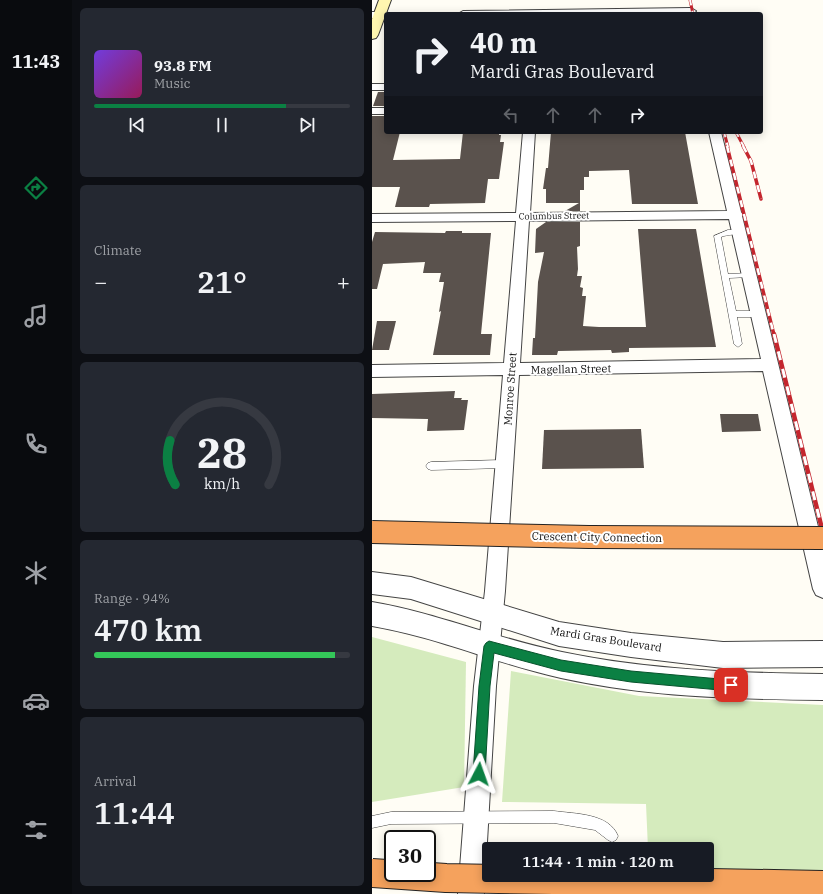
<!DOCTYPE html>
<meta charset="utf-8">
<style>
body{margin:0;font-family:"IBM Plex Serif",serif;background:#242831;color:#f1f3f6;height:100vh;display:flex;flex-direction:column;font-size:15px;white-space:nowrap}
*{box-sizing:border-box;margin:0}
p{font-size:13px;color:#9ea1a6}
.icon{flex:none;width:22px;height:22px;fill:none;stroke:currentColor;stroke-width:2;stroke-linecap:round;stroke-linejoin:round}
.map{position:relative;flex:1;overflow:hidden}
.panel{display:flex;flex-direction:column;gap:8px;padding:8px;background:#0d0f14;width:300px}
.panel>*{flex:none}
.guide{position:absolute;left:12px;top:12px;width:379px;height:122px;border-radius:4px;box-shadow:0 2px 10px #0003;background:#171b24;color:#f1f3f6;overflow:hidden}
.speed{position:absolute;left:12px;top:830px;display:flex;gap:8px;font-size:20px;font-weight:700;text-align:center}
.speed>*{display:grid;place-content:center;width:52px;height:52px;border-radius:50%;background:#171b24;box-shadow:0 2px 10px #0003;line-height:1}
.speed .limit{border:2px solid #111;border-radius:6px;background:#fff;color:#111}
.pin{position:absolute;display:grid;place-items:center;width:34px;height:34px;color:#fff;margin:-17px;border-radius:8px;box-shadow:0 2px 6px #0006}
.me{position:absolute;width:44px;margin:-22px;rotate:4deg;stroke-linejoin:round;filter:drop-shadow(0 0 3px #0008)}
.turn{display:flex;align-items:center;gap:14px;height:84px;padding:0 20px;font-size:18px}
.turn .icon{width:52px;height:52px;stroke-width:2.5}
.turn b{display:block;font-size:28px;line-height:34px}
.lanes{display:flex;align-items:center;height:38px;padding:0 20px;background:#0003;justify-content:center;gap:20px;direction:ltr}
.lanes .off{opacity:.35}
.big{font-size:30px;font-weight:600;line-height:1.1}
.panel .tile{flex:1;display:flex;flex-direction:column;justify-content:center;gap:6px;min-width:0;padding:0 14px;border-radius:6px;background:#242831}
.panel .dial{align-items:center;gap:0}
.dial svg{height:104px;overflow:visible;fill:none;stroke:#363941;stroke-width:7;stroke-linecap:round;text-anchor:middle}
.dial text{fill:#f1f3f6;stroke:none}
.song{display:flex;align-items:center;gap:12px}
.cover{width:48px;height:48px;border-radius:6px;background:linear-gradient(135deg,hsl(260 70% 55%),hsl(330 70% 35%))}
.played{height:4px;border-radius:2px;background:linear-gradient(90deg,#0b8043 75%,#363941 75%)}
.keys{display:flex;justify-content:space-around;direction:ltr}
.heat{display:flex;justify-content:space-between;align-items:center;font-size:22px;direction:ltr}
.charge{height:6px;border-radius:3px;background:linear-gradient(90deg,#34c759 94%,#363941 0)}
.trip{position:absolute;left:110px;top:842px;width:232px;height:40px;border-radius:4px;background:#171b24;box-shadow:0 2px 10px #0003;font-weight:600;line-height:40px;text-align:center}
main{display:flex;flex:1;min-height:0}
.tab-bar{display:flex;flex-direction:column;width:72px;justify-content:space-around;align-items:center;background:#090b0e;color:#9ea1a6}
.tab-bar .icon{width:28px;height:28px}
.tab-bar .current{color:#0b8043}
.tab-bar b{font-size:18px;color:#f1f3f6}
.map>svg:first-child{display:block}
.green{fill:#d5ebbd}
.building{fill:#5a524d}
.lines{fill:none;stroke-linecap:round;stroke-linejoin:round}
.service-casing{stroke:#444;stroke-width:1}
.minor-casing{stroke:#444;stroke-width:2}
.tertiary-casing{stroke:#444;stroke-width:2}
.secondary-casing{stroke:#333;stroke-width:2}
.service{fill:#fff;fill-rule:evenodd}
.minor{fill:#fff;fill-rule:evenodd}
.tertiary{fill:#fff;fill-rule:evenodd}
.secondary{fill:#fff6b0;fill-rule:evenodd}
.rail-far2-casing{stroke:#c4262e;stroke-width:3}
.rail-far1-casing{stroke:#c4262e;stroke-width:3.5}
.rail-casing{stroke:#c4262e;stroke-width:4.5}
.rail-far2{stroke:#fff;stroke-width:2;stroke-dasharray:5.5;stroke-linecap:butt}
.rail-far1{stroke:#fff;stroke-width:2.5;stroke-dasharray:7;stroke-linecap:butt}
.rail{stroke:#fff;stroke-width:3;stroke-dasharray:9;stroke-linecap:butt}
.motorway-bridge-far1-casing{stroke:#222;stroke-width:24;stroke-linecap:butt}
.motorway-bridge-casing{stroke:#222;stroke-width:30;stroke-linecap:butt}
.motorway-bridge-far1{stroke:#f5a25d;stroke-width:22}
.motorway-bridge{stroke:#f5a25d;stroke-width:28}
.route{fill:#0b8043;stroke:#07532c}
.labels{text-anchor:middle;stroke-width:4;stroke-linejoin:round;paint-order:stroke}
.far-street-label{font-size:9px;fill:#111;stroke:#fff}
.street-label{font-size:11px;fill:#111;stroke:#fff}
</style>
<main>
<nav class="tab-bar">
<b>11:43</b>
<svg class="icon current" aria-label="directions" viewBox="0 0 24 24"><path d="M12 3l9 9-9 9-9-9zM9 14v-3h6M13 9l2 2-2 2"/></svg>
<svg class="icon" aria-label="music" viewBox="0 0 24 24"><path d="M9 18V5l10-2v13"/><circle cx="6" cy="18" r="3"/><circle cx="16" cy="16" r="3"/></svg>
<svg class="icon" aria-label="phone" viewBox="0 0 24 24"><path d="M5 4h4l2 5-3 2q2 4 5 5l2-3 5 2v4C11 20 4 13 5 4z"/></svg>
<svg class="icon" aria-label="climate" viewBox="0 0 24 24"><path d="M12 3v18M4 7l16 10M4 17L20 7"/></svg>
<svg class="icon" aria-label="car" viewBox="0 0 24 24"><path d="M5 17H2v-5l4-1 3-4h7l3 4 3 1v5h-3M9 17h6M6 11h13"/><circle cx="7" cy="17" r="2"/><circle cx="17" cy="17" r="2"/></svg>
<svg class="icon" aria-label="filters" viewBox="0 0 24 24"><path d="M4 7h16M4 17h16"/><circle cx="9" cy="7" r="2"/><circle cx="15" cy="17" r="2"/></svg>
</nav>
<section class="panel">
<div class="tile">
<div class="song"><i class="cover"></i><div><b>93.8 FM</b><p>Music</p></div></div>
<div class="played"></div>
<div class="keys"><svg class="icon" aria-label="previous" viewBox="0 0 24 24"><path d="M18 5L8 12l10 7zM5 5v14"/></svg><svg class="icon" aria-label="pause" viewBox="0 0 24 24"><path d="M8 5v14M16 5v14"/></svg><svg class="icon" aria-label="next" viewBox="0 0 24 24"><path d="M6 5l10 7-10 7zM19 5v14"/></svg></div>
</div>
<div class="tile"><p>Climate</p>
<div class="heat"><a>−</a><b class="big">21°</b><a>+</a></div>
</div>
<div class="tile dial"><svg viewBox="0 0 100 80">
<path d="M14 69A42 42 0 1 1 86 69"/>
<path d="M14 69A42 42 0 0 1 10 35" stroke="#0b8043"/>
<text x="50" y="56" font-size="32" font-weight="700">28</text>
<text x="50" y="72" font-size="11">km/h</text>
</svg></div>
<div class="tile"><p>Range · 94%</p><b class="big">470 km</b><div class="charge"></div></div>
<div class="tile"><p>Arrival</p><b class="big">11:44</b></div>
</section>
<div class="map">
<svg width="451" height="894" viewBox="0 0 451 894">
<rect width="100%" height="100%" fill="#fffdf5"/>
<g class="green">
<polygon points="0,637 94,662 92,787 0,802"/>
<polygon points="139,671 267,696 451,705 451,894 335,875 335,849 276,849 274,804 130,802"/>
</g>
<g class="building">
<polygon points="6,92 14,92 14,106 1,106"/>
<polygon points="0,116 14,116 14,132 28,132 21,160 88,159 91,132 127,132 127,135 129,135 128,142 132,142 127,179 116,179 113,203 58,204 57,207 23,207 28,187 0,187"/>
<polygon points="179,132 212,132 212,134 254,134 254,132 313,132 326,204 260,204 257,170 217,171 217,177 212,177 212,190 208,190 208,211 193,211 207,203 174,203 174,189 171,189 174,168 176,168"/>
<polygon points="174,222 208,222 208,246 205,247 206,269 205,276 210,276 208,287 211,288 210,296 214,296 211,326 227,327 274,327 266,229 324,229 344,347 257,348 257,352 240,353 239,350 186,351 185,355 160,355 161,338 163,338 166,282 172,252 163,253 164,229"/>
<polygon points="74,231 90,231 90,233 119,233 109,334 120,334 118,355 61,355 69,311 67,312 72,282 67,282 69,273 51,273 53,262 11,264 5,289 0,289 0,242 3,232 73,233"/>
<polygon points="5,321 24,321 17,350 0,350"/>
<polygon points="83,391 82,398 90,398 89,400 96,400 92,430 55,431 56,419 0,418 0,394"/>
<polygon points="348,414 386,414 389,431 350,432"/>
<polygon points="269,429 272,468 170,469 172,430"/>
</g>
<g class="lines">
<defs>
<g id="service">
<path d="M 356,230 L 368,230 L 371,232 C 367,235 356,234 349,237 L 356,274 L 378,273 L 382,275 L 378,277 L 357,278 L 364,311 L 387,311 L 391,314 L 387,317 L 365,317 L 370,344 L 366,347 L 362,344 L 342,236 Z"/>
<polygon points="132,460 135,461 137,464 135,467 132,468 59,470 56,469 54,466 56,463 59,462"/>
<path d="M 182,811 C 203,814 237,813 246,836 L 244,840 L 240,842 L 236,840 L 223,830 L 182,823 L 19,824 L 0,828 L 0,816 L 19,812 Z"/>
</g>
<g id="minor">
<polygon points="319,8 324,11 322,13 86,14 91,11"/>
<polygon points="0,12 14,12 18,14 14,14 14,18 0,18"/>
<rect x="0" y="84" width="14" height="6"/>
<rect x="0" y="108" width="14" height="6"/>
<path d="M 151,132 L 163,132 L 158,213 L 355,211 L 337,132 L 349,132 L 369,212 L 371,215 L 370,216 L 451,547 L 451,598 L 444,595 L 441,589 L 391,371 L 147,375 L 133,591 L 124,686 L 112,894 L 86,894 L 102,686 L 113,591 L 131,375 L 0,377 L 0,365 L 132,363 L 144,221 L 0,222 L 0,214 L 144,213 ZM 357,219 L 389,359 L 148,363 L 157,221 Z"/>
</g>
<g id="tertiary">
<polygon points="0,572 39,577 187,622 259,633 351,642 451,641 451,667 351,668 259,657 187,646 39,599 0,594"/>
<path d="M 0,602 C 65,613 125,639 190,652 C 276,670 363,673 451,674 L 451,700 C 363,699 275,697 189,678 C 125,664 65,637 0,626 Z"/>
</g>
<polygon id="secondary" points="7,0 19,0 6,35 4,38 0,39 0,19"/>
</defs>
<use href="#service" class="service-casing"/>
<use href="#minor" class="minor-casing"/>
<use href="#tertiary" class="tertiary-casing"/>
<use href="#secondary" class="secondary-casing"/>
<use href="#service" class="service"/>
<use href="#minor" class="minor"/>
<use href="#tertiary" class="tertiary"/>
<use href="#secondary" class="secondary"/>
<defs>
<g id="rail-far2">
<polyline points="318,0 321,14"/>
<polyline points="352,132 356,147"/>
<polyline points="364,132 372,147"/>
</g>
<g id="rail-far1">
<polyline points="355,146 402,335"/>
<polyline points="371,146 379,161 389,199"/>
</g>
<polyline id="rail" points="402,334 451,533"/>
</defs>
<use href="#rail-far2" class="rail-far2-casing"/>
<use href="#rail-far1" class="rail-far1-casing"/>
<use href="#rail" class="rail-casing"/>
<use href="#rail-far2" class="rail-far2"/>
<use href="#rail-far1" class="rail-far1"/>
<use href="#rail" class="rail"/>
<defs>
<polyline id="motorway-bridge-far1" points="0,532 217,537 451,538"/>
<polyline id="motorway-bridge" points="0,873 74,878 451,885"/>
</defs>
<use href="#motorway-bridge-far1" class="motorway-bridge-far1-casing"/>
<use href="#motorway-bridge" class="motorway-bridge-casing"/>
<use href="#motorway-bridge-far1" class="motorway-bridge-far1"/>
<use href="#motorway-bridge" class="motorway-bridge"/>
</g>
<polygon class="route" points="117,641 189,660 259,671 359,680 363,681 365,685 363,689 359,691 259,682 189,671 122,653 118,686 113,774 111,779 107,781 102,779 101,774 107,686 112,646 114,643"/>
<g class="labels">
<g class="far-street-label">
<text transform="translate(182 216) rotate(-1)" y="3">Columbus Street</text>
</g>
<g class="street-label">
<text transform="translate(199 369) rotate(-1)" y="4">Magellan Street</text>
<text transform="translate(138 389) rotate(-86)" y="4">Monroe Street</text>
<text transform="translate(225 537) rotate(1)" y="4">Crescent City Connection</text>
<text transform="translate(234 639) rotate(9)" y="4">Mardi Gras Boulevard</text>
</g>
</g>
</svg>
<div class="speed"><div class="limit">30</div></div>
<div class="pin" style="left:359px;top:685px;background:#d93025"><svg class="icon" aria-label="arrive" viewBox="0 0 24 24"><path d="M6 21V4h12l-3 4 3 4H6"/></svg></div>
<svg class="me" style="left:107px;top:774px" viewBox="-20 -20 40 40"><path d="M0-17L14 15 0 8-14 15z" fill="#0b8043" stroke="#fff" stroke-width="4"/></svg>
<div class="trip">11:44 · 1 min · 120 m</div>
<div class="guide">
<div class="turn"><svg class="icon" aria-label="right" viewBox="0 0 24 24"><path d="M7 20v-9h11M14 6l5 5-5 5"/></svg><div><b>40 m</b>Mardi Gras Boulevard</div></div>
<div class="lanes"><svg class="icon off" aria-label="left" viewBox="0 0 24 24"><path d="M17 20v-9H6M10 6l-5 5 5 5"/></svg><svg class="icon off" aria-label="ahead" viewBox="0 0 24 24"><path d="M12 20V5M6 11l6-6 6 6"/></svg><svg class="icon off" aria-label="ahead" viewBox="0 0 24 24"><path d="M12 20V5M6 11l6-6 6 6"/></svg><svg class="icon" aria-label="right" viewBox="0 0 24 24"><path d="M7 20v-9h11M14 6l5 5-5 5"/></svg></div>
</div>
</div>
</main>
